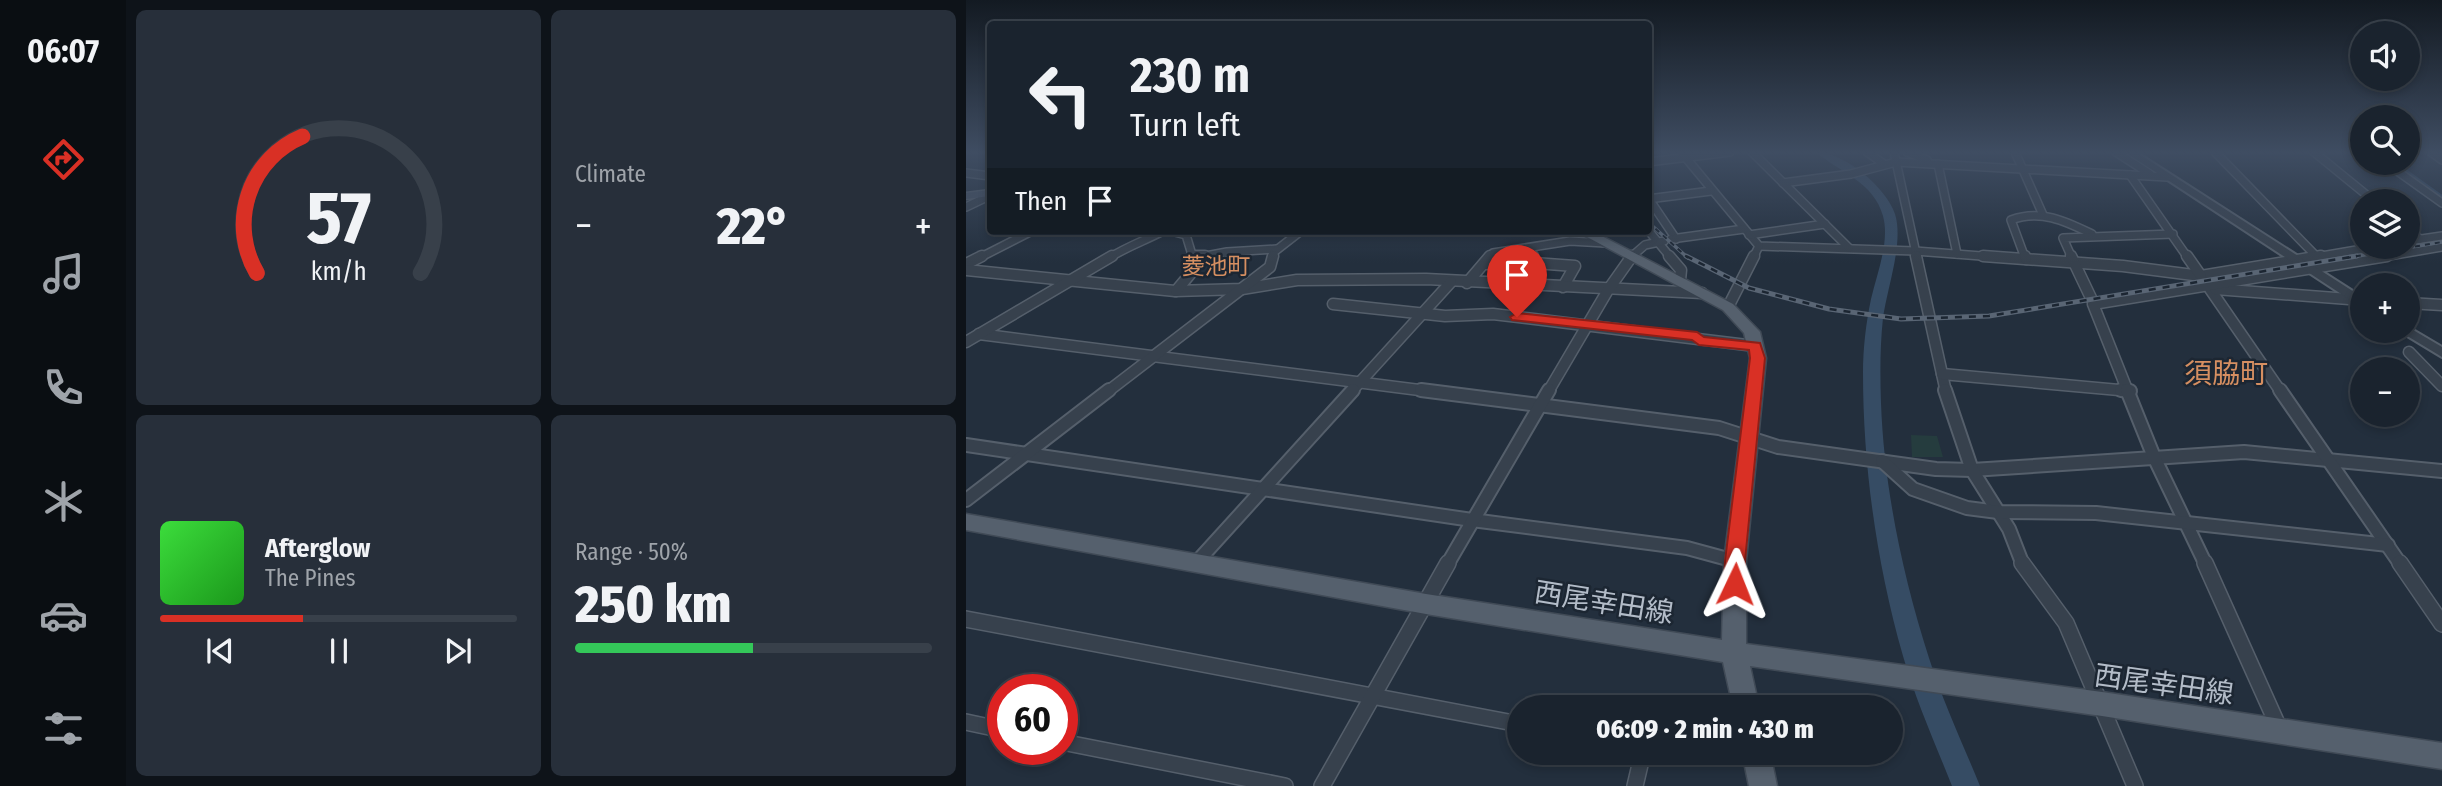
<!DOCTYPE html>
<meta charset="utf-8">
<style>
body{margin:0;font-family:"Fira Sans Condensed","Noto Sans JP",sans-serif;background:#272f3a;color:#f1f3f6;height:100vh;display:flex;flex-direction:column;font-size:26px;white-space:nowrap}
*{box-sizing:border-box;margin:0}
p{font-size:23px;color:#9fa4aa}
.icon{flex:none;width:38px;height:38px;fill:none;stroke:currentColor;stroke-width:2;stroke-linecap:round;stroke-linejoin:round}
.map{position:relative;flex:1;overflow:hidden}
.drawer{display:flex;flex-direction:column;gap:10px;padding:10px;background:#0e1319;width:840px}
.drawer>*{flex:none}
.top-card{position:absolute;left:21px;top:21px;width:665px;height:214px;border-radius:7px;box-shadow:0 4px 10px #0003,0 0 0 2px #38404a;background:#1a232e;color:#f1f3f6;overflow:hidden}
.fabs{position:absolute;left:1384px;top:21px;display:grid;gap:14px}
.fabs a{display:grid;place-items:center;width:70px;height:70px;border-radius:50%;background:#1a232e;box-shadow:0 4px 10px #0003,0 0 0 2px #38404a;font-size:35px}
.speed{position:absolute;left:21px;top:674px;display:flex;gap:14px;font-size:35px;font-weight:700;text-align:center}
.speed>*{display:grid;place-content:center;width:91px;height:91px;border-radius:50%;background:#1a232e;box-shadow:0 4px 10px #0003,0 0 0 2px #38404a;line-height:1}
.speed .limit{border:10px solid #d22;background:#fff;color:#111}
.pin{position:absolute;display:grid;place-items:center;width:60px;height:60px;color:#fff;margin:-72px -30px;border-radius:50% 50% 50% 0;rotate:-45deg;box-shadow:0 0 7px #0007}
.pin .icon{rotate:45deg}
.me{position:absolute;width:77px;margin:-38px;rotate:2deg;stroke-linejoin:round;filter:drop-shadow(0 0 5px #0008)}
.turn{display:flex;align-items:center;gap:24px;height:147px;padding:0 28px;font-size:32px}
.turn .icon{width:91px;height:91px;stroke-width:2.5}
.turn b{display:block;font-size:49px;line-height:60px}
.then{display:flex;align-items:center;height:66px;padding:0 28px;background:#0003;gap:14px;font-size:26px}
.big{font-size:52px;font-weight:800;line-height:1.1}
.drawer .card{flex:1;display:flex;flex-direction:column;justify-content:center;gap:10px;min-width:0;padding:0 24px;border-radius:10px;background:#272f3a}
.drawer .dial{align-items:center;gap:0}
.dial svg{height:182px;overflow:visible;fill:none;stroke:#38404a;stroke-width:7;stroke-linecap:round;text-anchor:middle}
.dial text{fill:#f1f3f6;stroke:none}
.song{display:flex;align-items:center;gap:21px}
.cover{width:84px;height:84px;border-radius:10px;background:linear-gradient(135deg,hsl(120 70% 55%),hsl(120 70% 35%))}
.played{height:7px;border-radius:4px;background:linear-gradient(90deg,#d93025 40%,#38404a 40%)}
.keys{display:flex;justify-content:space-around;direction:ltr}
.heat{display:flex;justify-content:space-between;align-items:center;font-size:38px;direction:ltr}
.charge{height:10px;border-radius:5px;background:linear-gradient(90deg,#34c759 50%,#38404a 0)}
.drawer .tiles{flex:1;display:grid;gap:10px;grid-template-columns:repeat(2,1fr)}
.trip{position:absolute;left:541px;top:695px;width:396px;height:70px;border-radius:35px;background:#1a232e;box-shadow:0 4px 10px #0003,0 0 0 2px #38404a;font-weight:800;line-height:70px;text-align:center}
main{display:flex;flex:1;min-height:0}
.menu{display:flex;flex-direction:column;width:126px;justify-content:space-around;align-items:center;background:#0a0e12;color:#9fa4aa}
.menu .icon{width:49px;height:49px}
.menu .on{color:#d93025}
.menu b{font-size:32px;color:#f1f3f6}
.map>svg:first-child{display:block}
.green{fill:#253c3e}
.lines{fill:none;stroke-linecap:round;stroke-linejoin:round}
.stream{stroke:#364c64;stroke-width:2}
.river{fill:#364c64;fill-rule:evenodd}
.minor-far3-casing{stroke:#555f6b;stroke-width:10}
.minor-far2-casing{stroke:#555f6b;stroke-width:13}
.minor-far1-casing{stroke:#555f6b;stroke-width:16}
.minor-casing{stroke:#555f6b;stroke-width:18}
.tertiary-casing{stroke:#555f6b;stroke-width:4}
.secondary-casing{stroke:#555f6b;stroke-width:3}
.primary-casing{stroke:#404a56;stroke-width:3}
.minor-far3{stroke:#37414d;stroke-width:7}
.minor-far2{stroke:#37414d;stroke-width:10}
.minor-far1{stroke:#37414d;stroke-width:12}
.minor{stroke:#37414d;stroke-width:15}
.tertiary{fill:#37414d;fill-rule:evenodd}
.secondary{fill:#455060;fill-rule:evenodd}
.primary{fill:#55606d;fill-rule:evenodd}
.rail-far1-casing{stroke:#596574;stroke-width:3.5}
.rail-casing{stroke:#596574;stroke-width:5}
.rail-far1{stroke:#1c2632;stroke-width:2;stroke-dasharray:5;stroke-linecap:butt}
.rail{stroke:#1c2632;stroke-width:2.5;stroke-dasharray:7;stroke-linecap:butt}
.route{fill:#d93025;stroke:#8d1f18;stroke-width:2}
.labels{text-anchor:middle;stroke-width:5;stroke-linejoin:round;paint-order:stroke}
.far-quarter-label{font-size:23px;fill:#d68f61;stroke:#1c2632}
.quarter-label{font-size:28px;fill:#d68f61;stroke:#1c2632}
.near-street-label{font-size:28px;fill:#b3bcc8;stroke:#1c2632}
</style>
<main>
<nav class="menu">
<b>06:07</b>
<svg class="icon on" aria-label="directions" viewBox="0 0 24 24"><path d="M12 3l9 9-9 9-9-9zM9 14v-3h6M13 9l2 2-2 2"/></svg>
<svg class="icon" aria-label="music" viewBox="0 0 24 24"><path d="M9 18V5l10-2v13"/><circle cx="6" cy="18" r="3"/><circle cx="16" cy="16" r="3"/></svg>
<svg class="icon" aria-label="phone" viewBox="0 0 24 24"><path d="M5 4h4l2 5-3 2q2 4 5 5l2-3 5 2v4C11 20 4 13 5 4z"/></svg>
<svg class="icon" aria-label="climate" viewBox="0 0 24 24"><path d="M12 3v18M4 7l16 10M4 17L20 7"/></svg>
<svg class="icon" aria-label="car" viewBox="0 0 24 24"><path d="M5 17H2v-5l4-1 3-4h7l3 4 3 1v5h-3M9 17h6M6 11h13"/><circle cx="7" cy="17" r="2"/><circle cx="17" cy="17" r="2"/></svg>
<svg class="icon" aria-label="filters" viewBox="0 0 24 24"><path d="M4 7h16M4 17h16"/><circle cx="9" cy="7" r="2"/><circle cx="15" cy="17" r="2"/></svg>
</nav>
<section class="drawer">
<div class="tiles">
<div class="card dial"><svg viewBox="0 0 100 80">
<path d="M14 69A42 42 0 1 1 86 69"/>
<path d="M14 69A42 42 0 0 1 34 9" stroke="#d93025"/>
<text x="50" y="56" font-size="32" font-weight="700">57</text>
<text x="50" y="72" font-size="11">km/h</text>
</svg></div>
<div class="card"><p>Climate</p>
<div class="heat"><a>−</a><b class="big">22°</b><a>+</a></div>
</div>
<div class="card">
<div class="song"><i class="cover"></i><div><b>Afterglow</b><p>The Pines</p></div></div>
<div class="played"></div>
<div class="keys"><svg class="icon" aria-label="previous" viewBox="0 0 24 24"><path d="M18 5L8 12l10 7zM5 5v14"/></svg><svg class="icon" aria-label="pause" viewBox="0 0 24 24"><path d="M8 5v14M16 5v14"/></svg><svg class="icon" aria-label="next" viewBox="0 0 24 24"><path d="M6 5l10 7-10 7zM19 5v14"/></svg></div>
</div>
<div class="card"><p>Range · 50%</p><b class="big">250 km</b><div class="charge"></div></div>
</div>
</section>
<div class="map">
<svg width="1476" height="786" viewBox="0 0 1476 786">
<rect width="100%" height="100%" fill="#232f3d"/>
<polygon class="green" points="945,435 971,436 977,457 946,457"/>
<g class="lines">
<polyline class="stream" points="1430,163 1476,196"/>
<path class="river" d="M 850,152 C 878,152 920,187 929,214 C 938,243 921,288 917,318 C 914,346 914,374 915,403 C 918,488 937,577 963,658 C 977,702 997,744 1014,786 L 986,786 C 969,743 950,701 937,656 C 911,565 897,468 897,373 C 897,348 900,323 905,299 C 911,273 924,242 917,216 C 908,182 873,172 850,152 Z"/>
<defs>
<g id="minor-far3">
<polyline points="715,152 793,246 949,251 1042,258"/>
<polyline points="786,152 883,248"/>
<polyline points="901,152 918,164"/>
<polyline points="928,152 951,258"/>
<polyline points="941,152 961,160"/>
<polyline points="1049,152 1077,215"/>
<polyline points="1150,152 1184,174"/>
<polyline points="1249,152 1350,256"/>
<polyline points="1348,152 1408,201"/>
<polyline points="1465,152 1476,160"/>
<polyline points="682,162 764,152"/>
<polyline points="1420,163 1476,203"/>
<polyline points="972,164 991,254"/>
<polyline points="0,173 24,176"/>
<polyline points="1164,175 1222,258"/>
<polyline points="817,183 885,174 930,162 1201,177"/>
<polyline points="682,199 745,191"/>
<polyline points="683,199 710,239"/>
<polyline points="0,207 21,197"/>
<polyline points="1442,229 1454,239"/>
<polyline points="682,230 705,258"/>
<polyline points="205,231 220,235 227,258"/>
<polyline points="783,235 859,224"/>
<polyline points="705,239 778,229"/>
<polyline points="1442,241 1476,236"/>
<polyline points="565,248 567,258"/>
<polyline points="13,258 66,231"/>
<path d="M 143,258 C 162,246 178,241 197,231"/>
<polyline points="229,258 261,252 311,249"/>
<polyline points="306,258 308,252 335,231"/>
<polyline points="523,258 527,253 604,241 639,243"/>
<polyline points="664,258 679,245 698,241"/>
<polyline points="787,258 793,246"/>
<path d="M 1059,258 L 1045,220 C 1075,209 1099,221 1126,234"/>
<polyline points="1106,258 1097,238 1207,234"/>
<polyline points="1344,258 1408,247"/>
<polyline points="1411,258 1476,247"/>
</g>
<g id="minor-far2">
<polyline points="226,256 239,256"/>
<polyline points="567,256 568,263 609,266 597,287"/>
<polyline points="703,256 715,270 714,280"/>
<polyline points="950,256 980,392"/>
<polyline points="1017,256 1157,266 1235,276 1355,256"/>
<polyline points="1059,256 1060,259"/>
<polyline points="1105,256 1125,298"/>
<polyline points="1221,256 1235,276"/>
<polyline points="0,264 16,256"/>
<polyline points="518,264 568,263 553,285"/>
<polyline points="0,270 209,291 276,289 331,280 460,279 736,293"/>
<polyline points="501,283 524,256"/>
<polyline points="1244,289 1315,392"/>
<polyline points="1249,289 1396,300"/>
<polyline points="210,291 230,267 227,258"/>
<polyline points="1442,303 1476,305"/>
<polyline points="367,304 479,316 527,314 789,346"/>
<polyline points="762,307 788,256"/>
<polyline points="13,334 469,392"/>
<polyline points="0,342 146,256"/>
<polyline points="1443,352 1476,386"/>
<polyline points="976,374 1164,391"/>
<polyline points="141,392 304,267 307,256"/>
<polyline points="385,392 485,282"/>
<polyline points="582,392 642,290 666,256"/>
<polyline points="1162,392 1127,304 1421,256"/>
</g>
<g id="minor-far1">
<polyline points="455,390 753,428 812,447 970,469 1006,470 1278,452 1476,471"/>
<polyline points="979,390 1006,470 1043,529 1057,565"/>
<polyline points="1155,390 1164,391"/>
<polyline points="1161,390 1188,457 1240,565"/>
<polyline points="1314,390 1435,565"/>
<polyline points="0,445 506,520 721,548 769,561"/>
<polyline points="916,461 947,489 1001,508 1032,512 1130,513 1422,545"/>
<polyline points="0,500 143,390"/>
<polyline points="230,563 387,390"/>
<polyline points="481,565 583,390"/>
</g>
<g id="minor">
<polyline points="1056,563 1100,623 1169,786"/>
<polyline points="1239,563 1313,728"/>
<polyline points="1434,563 1476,624"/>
<polyline points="0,619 553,724"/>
<polyline points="0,722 37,730"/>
<polyline points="96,742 319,786"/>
<polyline points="356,786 482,563"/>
<polyline points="669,786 677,752"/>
</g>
<g id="tertiary">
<polygon points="1159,152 1170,152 1396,297 1396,305 1392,305"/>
<polygon points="1442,327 1476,347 1476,357 1438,334 1436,331 1442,331"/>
</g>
<polygon id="secondary" points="24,190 24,196 0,199 0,193"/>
<g id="primary">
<polygon points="610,231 626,231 767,304 794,332 800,358 780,561 780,644 1136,692 1476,743 1476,769 1136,716 784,666 793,707 767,707 757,662 460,614 0,530 0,514 460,594 756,640 758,561 784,358 778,333 757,310"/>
<polygon points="776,752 804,752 811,786 783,786"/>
</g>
</defs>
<use href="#minor-far3" class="minor-far3-casing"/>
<use href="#minor-far2" class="minor-far2-casing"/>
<use href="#minor-far1" class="minor-far1-casing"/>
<use href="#minor" class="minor-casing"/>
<use href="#tertiary" class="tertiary-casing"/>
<use href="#secondary" class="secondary-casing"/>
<use href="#primary" class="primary-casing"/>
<use href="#minor-far3" class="minor-far3"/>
<use href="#minor-far2" class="minor-far2"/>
<use href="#minor-far1" class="minor-far1"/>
<use href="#minor" class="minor"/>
<use href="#tertiary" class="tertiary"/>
<use href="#secondary" class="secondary"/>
<use href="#primary" class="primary"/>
<defs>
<g id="rail-far1">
<polyline points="682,222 722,258"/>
<polyline points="1380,258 1476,242"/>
</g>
<polyline id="rail" points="720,256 783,288 863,309 935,319 1023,316 1391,256"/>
</defs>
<use href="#rail-far1" class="rail-far1-casing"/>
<use href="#rail" class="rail-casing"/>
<use href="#rail-far1" class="rail-far1"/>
<use href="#rail" class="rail"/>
</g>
<linearGradient id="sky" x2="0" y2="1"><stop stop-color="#131a22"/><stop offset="0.58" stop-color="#3f4d62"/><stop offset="1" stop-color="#3f4d62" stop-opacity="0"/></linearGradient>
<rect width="1476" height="263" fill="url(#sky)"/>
<polygon class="route" points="551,313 731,332 738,337 794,343 799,358 779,561 779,584 776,590 769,592 761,590 758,584 759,561 784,358 783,350 733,345 726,340 546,320 544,317"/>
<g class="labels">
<g class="far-quarter-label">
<text x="250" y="274">菱池町</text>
</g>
<g class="quarter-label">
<text x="1260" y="383">須脇町</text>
</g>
<g class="near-street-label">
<text transform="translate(638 602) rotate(9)" y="10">西尾幸田線</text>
<text transform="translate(1198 684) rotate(8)" y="10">西尾幸田線</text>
</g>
</g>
</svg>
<div class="fabs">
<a><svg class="icon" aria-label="sound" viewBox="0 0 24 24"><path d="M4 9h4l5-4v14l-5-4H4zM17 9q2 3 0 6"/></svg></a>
<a><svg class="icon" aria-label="search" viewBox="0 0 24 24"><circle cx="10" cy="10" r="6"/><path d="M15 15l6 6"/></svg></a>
<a><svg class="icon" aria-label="layers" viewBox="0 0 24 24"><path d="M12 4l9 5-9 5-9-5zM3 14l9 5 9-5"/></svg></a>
<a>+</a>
<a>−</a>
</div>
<div class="speed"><div class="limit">60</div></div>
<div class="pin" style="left:551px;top:317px;background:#d93025"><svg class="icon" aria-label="arrive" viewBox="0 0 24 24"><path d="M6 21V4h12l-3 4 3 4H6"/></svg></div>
<svg class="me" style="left:769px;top:584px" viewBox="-20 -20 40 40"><path d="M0-17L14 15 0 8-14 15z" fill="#d93025" stroke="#fff" stroke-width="4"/></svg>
<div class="trip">06:09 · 2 min · 430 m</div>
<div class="top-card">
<div class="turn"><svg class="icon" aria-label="left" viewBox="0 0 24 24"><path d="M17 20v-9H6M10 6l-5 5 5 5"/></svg><div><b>230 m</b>Turn left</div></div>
<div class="then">Then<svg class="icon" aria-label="arrive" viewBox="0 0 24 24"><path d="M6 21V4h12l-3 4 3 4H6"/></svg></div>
</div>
</div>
</main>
